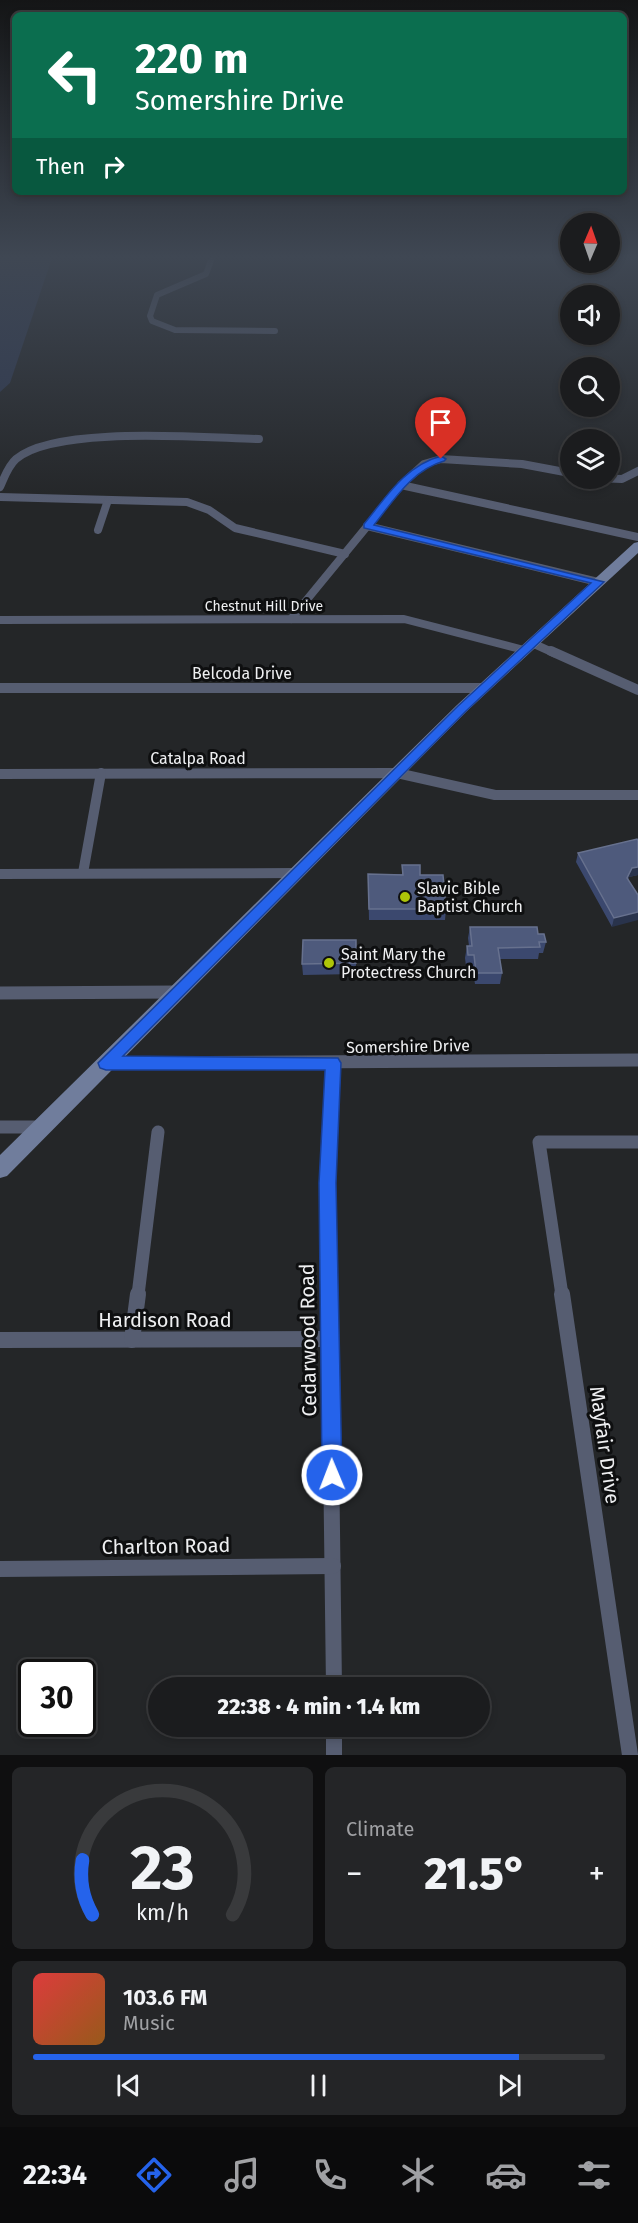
<!DOCTYPE html>
<meta charset="utf-8">
<style>
body{margin:0;font-family:"Fira Sans",sans-serif;background:#242527;color:#f1f3f6;height:100vh;display:flex;flex-direction:column;font-size:22px;white-space:nowrap}
*{box-sizing:border-box;margin:0}
p{font-size:20px;color:#a0a1a4}
.icon{flex:none;width:33px;height:33px;fill:none;stroke:currentColor;stroke-width:2;stroke-linecap:round;stroke-linejoin:round}
.map{position:relative;height:1755px;overflow:hidden}
.panel{display:flex;flex-direction:column;gap:12px;padding:12px;background:#0f0f10;flex:1}
.panel>*{flex:none}
.top-card{position:absolute;left:12px;top:12px;width:615px;height:183px;border-radius:9px;box-shadow:0 3px 9px #0003,0 0 0 2px #393a3c;background:#0b6e4f;color:#fff;overflow:hidden}
.needle{width:39px;rotate:2deg}
.tools{position:absolute;left:560px;top:213px;display:grid;gap:12px}
.tools a{display:grid;place-items:center;width:60px;height:60px;border-radius:50%;background:#1b1c1e;box-shadow:0 3px 9px #0003,0 0 0 2px #393a3c;font-size:30px}
.speed{position:absolute;left:18px;top:1659px;display:flex;gap:12px;font-size:30px;font-weight:700;text-align:center}
.speed>*{display:grid;place-content:center;width:78px;height:78px;border-radius:50%;background:#1b1c1e;box-shadow:0 3px 9px #0003,0 0 0 2px #393a3c;line-height:1}
.speed .limit{border:3px solid #111;border-radius:9px;background:#fff;color:#111}
.pin{position:absolute;display:grid;place-items:center;width:51px;height:51px;color:#fff;margin:-62px -26px;border-radius:50% 50% 50% 0;rotate:-45deg;box-shadow:0 0 6px #0007}
.pin .icon{rotate:45deg}
.me{position:absolute;width:66px;margin:-33px;rotate:359deg;stroke-linejoin:round;filter:drop-shadow(0 0 4px #0008)}
.turn{display:flex;align-items:center;gap:21px;height:126px;padding:0 24px;font-size:27px}
.turn .icon{width:78px;height:78px;stroke-width:2.5}
.turn b{display:block;font-size:42px;line-height:51px}
.then{display:flex;align-items:center;height:57px;padding:0 24px;background:#0003;gap:12px;font-size:22px}
.big{font-size:45px;font-weight:800;line-height:1.1}
.panel .card{flex:1;display:flex;flex-direction:column;justify-content:center;gap:9px;min-width:0;padding:0 21px;border-radius:9px;background:#242527}
.panel .dial{align-items:center;gap:0}
.dial svg{height:156px;overflow:visible;fill:none;stroke:#393a3c;stroke-width:7;stroke-linecap:round;text-anchor:middle}
.dial text{fill:#f1f3f6;stroke:none}
.song{display:flex;align-items:center;gap:18px}
.cover{width:72px;height:72px;border-radius:9px;background:linear-gradient(135deg,hsl(0 70% 55%),hsl(30 70% 35%))}
.played{height:6px;border-radius:3px;background:linear-gradient(90deg,#2563eb 85%,#393a3c 85%)}
.keys{display:flex;justify-content:space-around;direction:ltr}
.heat{display:flex;justify-content:space-between;align-items:center;font-size:33px;direction:ltr}
.panel .tiles{flex:1;display:grid;gap:12px;grid-template-columns:1fr 1fr}
.card:last-child{grid-column:span 2}
.trip{position:absolute;left:148px;top:1677px;width:342px;height:60px;border-radius:30px;background:#1b1c1e;box-shadow:0 3px 9px #0003,0 0 0 2px #393a3c;font-weight:800;line-height:60px;text-align:center}
.tabs{display:flex;height:96px;justify-content:space-around;align-items:center;background:#0b0b0c;color:#a0a1a4}
.tabs .icon{width:42px;height:42px}
.tabs .selected{color:#2563eb}
.tabs b{font-size:27px;color:#f1f3f6}
.map>svg:first-child{display:block}
.green{fill:#2e3851}
.lines{fill:none;stroke-linecap:round;stroke-linejoin:round}
.minor-far4{stroke:#565d71;stroke-width:6}
.minor-far3{stroke:#565d71;stroke-width:8}
.minor-far2{stroke:#565d71;stroke-width:10}
.minor-far1{stroke:#565d71;stroke-width:13}
.minor{stroke:#565d71;stroke-width:16}
.secondary{fill:#707d9c;fill-rule:evenodd}
.wall{fill:#3b486e}
.shaded-wall{fill:#29334c}
.building{fill:#4e5a7c;stroke:#67718e;stroke-width:1.5}
.route{fill:#2563eb;stroke:#184099;stroke-width:1.5}
.poi-dot{fill:#aec508;stroke:#0e0f10;stroke-width:2}
.labels{text-anchor:middle;stroke-width:6;stroke-linejoin:round;paint-order:stroke}
.far-street-label{font-size:14px;fill:#eeeff1;stroke:#0e0f10}
.street-label{font-size:16px;fill:#eeeff1;stroke:#0e0f10}
.poi-label{font-size:16px;fill:#eeeff1;stroke:#0e0f10;text-anchor:start}
.near-street-label{font-size:20px;fill:#eeeff1;stroke:#0e0f10}
</style>
<div class="map">
<svg width="638" height="1755" viewBox="0 0 638 1755">
<rect width="100%" height="100%" fill="#242628"/>
<polygon class="green" points="0,258 52,258 10,383 0,392"/>
<g class="lines">
<polyline class="minor-far4" points="212,258 206,274 157,295 150,316 152,321 175,330 275,331"/>
<g class="minor-far3">
<polyline points="596,478 622,479 638,471"/>
<polyline points="401,485 638,537"/>
<path d="M 0,487 C 4,478 8,466 16,459 C 55,425 205,438 259,439"/>
<polyline points="0,497 187,502 209,510 235,528 345,554"/>
<polyline points="367,526 598,582"/>
<polyline points="98,530 108,500"/>
<polyline points="291,619 401,485 424,464 441,459 522,464 570,473"/>
<polyline points="0,620 404,619 524,650"/>
<polyline points="532,643 554,653"/>
</g>
<g class="minor-far2">
<polyline points="551,651 638,690"/>
<polyline points="0,688 484,688"/>
<polyline points="0,774 397,773 495,795 638,795"/>
<polyline points="83,873 101,773"/>
<polyline points="0,874 297,873"/>
</g>
<g class="minor-far1">
<polyline points="0,993 177,992"/>
<polyline points="106,1063 638,1060"/>
<polyline points="0,1127 42,1127"/>
<polyline points="138,1295 158,1132"/>
<polyline points="329,1295 328,1183 333,1063"/>
<polyline points="562,1295 539,1142 638,1142"/>
</g>
<g class="minor">
<polyline points="329,1294 334,1688"/>
<polyline points="562,1294 630,1755"/>
<polyline points="0,1340 330,1339"/>
<polyline points="132,1340 138,1294"/>
<polyline points="0,1569 333,1566"/>
<polyline points="334,1726 334,1755"/>
</g>
<polygon class="secondary" points="638,542 638,553 467,711 7,1176 0,1178 0,1155 457,705 634,543"/>
</g>
<g class="wall">
<polygon points="638,841 638,875 629,877 628,880 612,927 576,862 578,853"/>
<polygon points="402,865 420,875 446,909 445,920 369,920 368,874 402,874"/>
<polygon points="470,927 538,934 546,942 543,953 539,953 538,959 500,959 502,973 500,984 475,984 472,966 466,966 465,958 467,946 469,946 468,938"/>
<polygon points="356,963 356,974 303,975 302,964"/>
</g>
<g class="shaded-wall">
<polygon points="638,867 638,875 629,877 624,886 627,878 632,868"/>
<polygon points="638,912 638,920 612,927 614,918"/>
</g>
<g class="building">
<polygon points="637,839 638,841 638,867 632,868 627,878 638,895 638,912 614,918 578,853"/>
<polygon points="402,865 420,865 420,875 443,875 446,909 369,909 368,874 403,875"/>
<polygon points="470,927 537,927 538,934 544,934 546,942 539,942 540,947 498,948 502,973 476,973 474,955 468,955 467,946 472,946"/>
<polygon points="303,940 356,940 356,963 302,964"/>
</g>
<linearGradient id="sky" x2="0" y2="1"><stop stop-color="#141516"/><stop offset="0.51" stop-color="#3f4753"/><stop offset="1" stop-color="#3f4753" stop-opacity="0"/></linearGradient>
<rect width="638" height="504" fill="url(#sky)"/>
<path class="route" d="M 441,456 L 446,459 L 444,461 C 412,470 394,500 374,525 L 604,582 L 466,711 L 123,1056 L 338,1058 L 341,1063 L 336,1183 L 342,1475 L 339,1482 L 332,1485 L 325,1482 L 322,1475 L 319,1183 L 325,1070 L 106,1070 L 100,1068 L 98,1063 L 458,706 L 591,583 L 364,528 L 364,524 C 387,496 405,466 441,456 Z"/>
<g class="poi-dot">
<circle cx="405" cy="897" r="6"/>
<circle cx="329" cy="963" r="6"/>
</g>
<g class="labels">
<g class="far-street-label">
<text x="264" y="611">Chestnut Hill Drive</text>
</g>
<g class="street-label">
<text x="242" y="679">Belcoda Drive</text>
<text x="198" y="764">Catalpa Road</text>
<text transform="translate(408 1046) rotate(-1)" y="6">Somershire Drive</text>
</g>
<g class="poi-label">
<text x="417" y="894">Slavic Bible<tspan x="417" dy="18">Baptist Church</tspan></text>
<text x="341" y="960">Saint Mary the<tspan x="341" dy="18">Protectress Church</tspan></text>
</g>
<g class="near-street-label">
<text x="165" y="1327">Hardison Road</text>
<text transform="translate(308 1340) rotate(-91)" y="7">Cedarwood Road</text>
<text transform="translate(605 1445) rotate(82)" y="7">Mayfair Drive</text>
<text transform="translate(166 1546) rotate(-1)" y="7">Charlton Road</text>
</g>
</g>
</svg>
<div class="tools">
<a><svg class="needle" viewBox="-14 -14 28 28"><path d="M0-13l5 13h-10z" fill="#e53935"/><path d="M0 13l5-13h-10z" fill="#a0a1a4"/></svg></a>
<a><svg class="icon" aria-label="sound" viewBox="0 0 24 24"><path d="M4 9h4l5-4v14l-5-4H4zM17 9q2 3 0 6"/></svg></a>
<a><svg class="icon" aria-label="search" viewBox="0 0 24 24"><circle cx="10" cy="10" r="6"/><path d="M15 15l6 6"/></svg></a>
<a><svg class="icon" aria-label="layers" viewBox="0 0 24 24"><path d="M12 4l9 5-9 5-9-5zM3 14l9 5 9-5"/></svg></a>
</div>
<div class="speed"><div class="limit">30</div></div>
<div class="pin" style="left:441px;top:459px;background:#d93025"><svg class="icon" aria-label="arrive" viewBox="0 0 24 24"><path d="M6 21V4h12l-3 4 3 4H6"/></svg></div>
<svg class="me" style="left:332px;top:1475px" viewBox="-20 -20 40 40"><circle r="17" fill="#2563eb" stroke="#fff" stroke-width="3"/><path d="M0-11L8 9 0 5-8 9z" fill="#fff"/></svg>
<div class="trip">22:38 · 4 min · 1.4 km</div>
<div class="top-card">
<div class="turn"><svg class="icon" aria-label="left" viewBox="0 0 24 24"><path d="M17 20v-9H6M10 6l-5 5 5 5"/></svg><div><b>220 m</b>Somershire Drive</div></div>
<div class="then">Then<svg class="icon" aria-label="right" viewBox="0 0 24 24"><path d="M7 20v-9h11M14 6l5 5-5 5"/></svg></div>
</div>
</div>
<section class="panel">
<div class="tiles">
<div class="card dial"><svg viewBox="0 0 100 80">
<path d="M14 69A42 42 0 1 1 86 69"/>
<path d="M14 69A42 42 0 0 1 9 41" stroke="#2563eb"/>
<text x="50" y="56" font-size="32" font-weight="700">23</text>
<text x="50" y="72" font-size="11">km/h</text>
</svg></div>
<div class="card"><p>Climate</p>
<div class="heat"><a>−</a><b class="big">21.5°</b><a>+</a></div>
</div>
<div class="card">
<div class="song"><i class="cover"></i><div><b>103.6 FM</b><p>Music</p></div></div>
<div class="played"></div>
<div class="keys"><svg class="icon" aria-label="previous" viewBox="0 0 24 24"><path d="M18 5L8 12l10 7zM5 5v14"/></svg><svg class="icon" aria-label="pause" viewBox="0 0 24 24"><path d="M8 5v14M16 5v14"/></svg><svg class="icon" aria-label="next" viewBox="0 0 24 24"><path d="M6 5l10 7-10 7zM19 5v14"/></svg></div>
</div>
</div>
</section>
<nav class="tabs">
<b>22:34</b>
<svg class="icon selected" aria-label="directions" viewBox="0 0 24 24"><path d="M12 3l9 9-9 9-9-9zM9 14v-3h6M13 9l2 2-2 2"/></svg>
<svg class="icon" aria-label="music" viewBox="0 0 24 24"><path d="M9 18V5l10-2v13"/><circle cx="6" cy="18" r="3"/><circle cx="16" cy="16" r="3"/></svg>
<svg class="icon" aria-label="phone" viewBox="0 0 24 24"><path d="M5 4h4l2 5-3 2q2 4 5 5l2-3 5 2v4C11 20 4 13 5 4z"/></svg>
<svg class="icon" aria-label="climate" viewBox="0 0 24 24"><path d="M12 3v18M4 7l16 10M4 17L20 7"/></svg>
<svg class="icon" aria-label="car" viewBox="0 0 24 24"><path d="M5 17H2v-5l4-1 3-4h7l3 4 3 1v5h-3M9 17h6M6 11h13"/><circle cx="7" cy="17" r="2"/><circle cx="17" cy="17" r="2"/></svg>
<svg class="icon" aria-label="filters" viewBox="0 0 24 24"><path d="M4 7h16M4 17h16"/><circle cx="9" cy="7" r="2"/><circle cx="15" cy="17" r="2"/></svg>
</nav>
